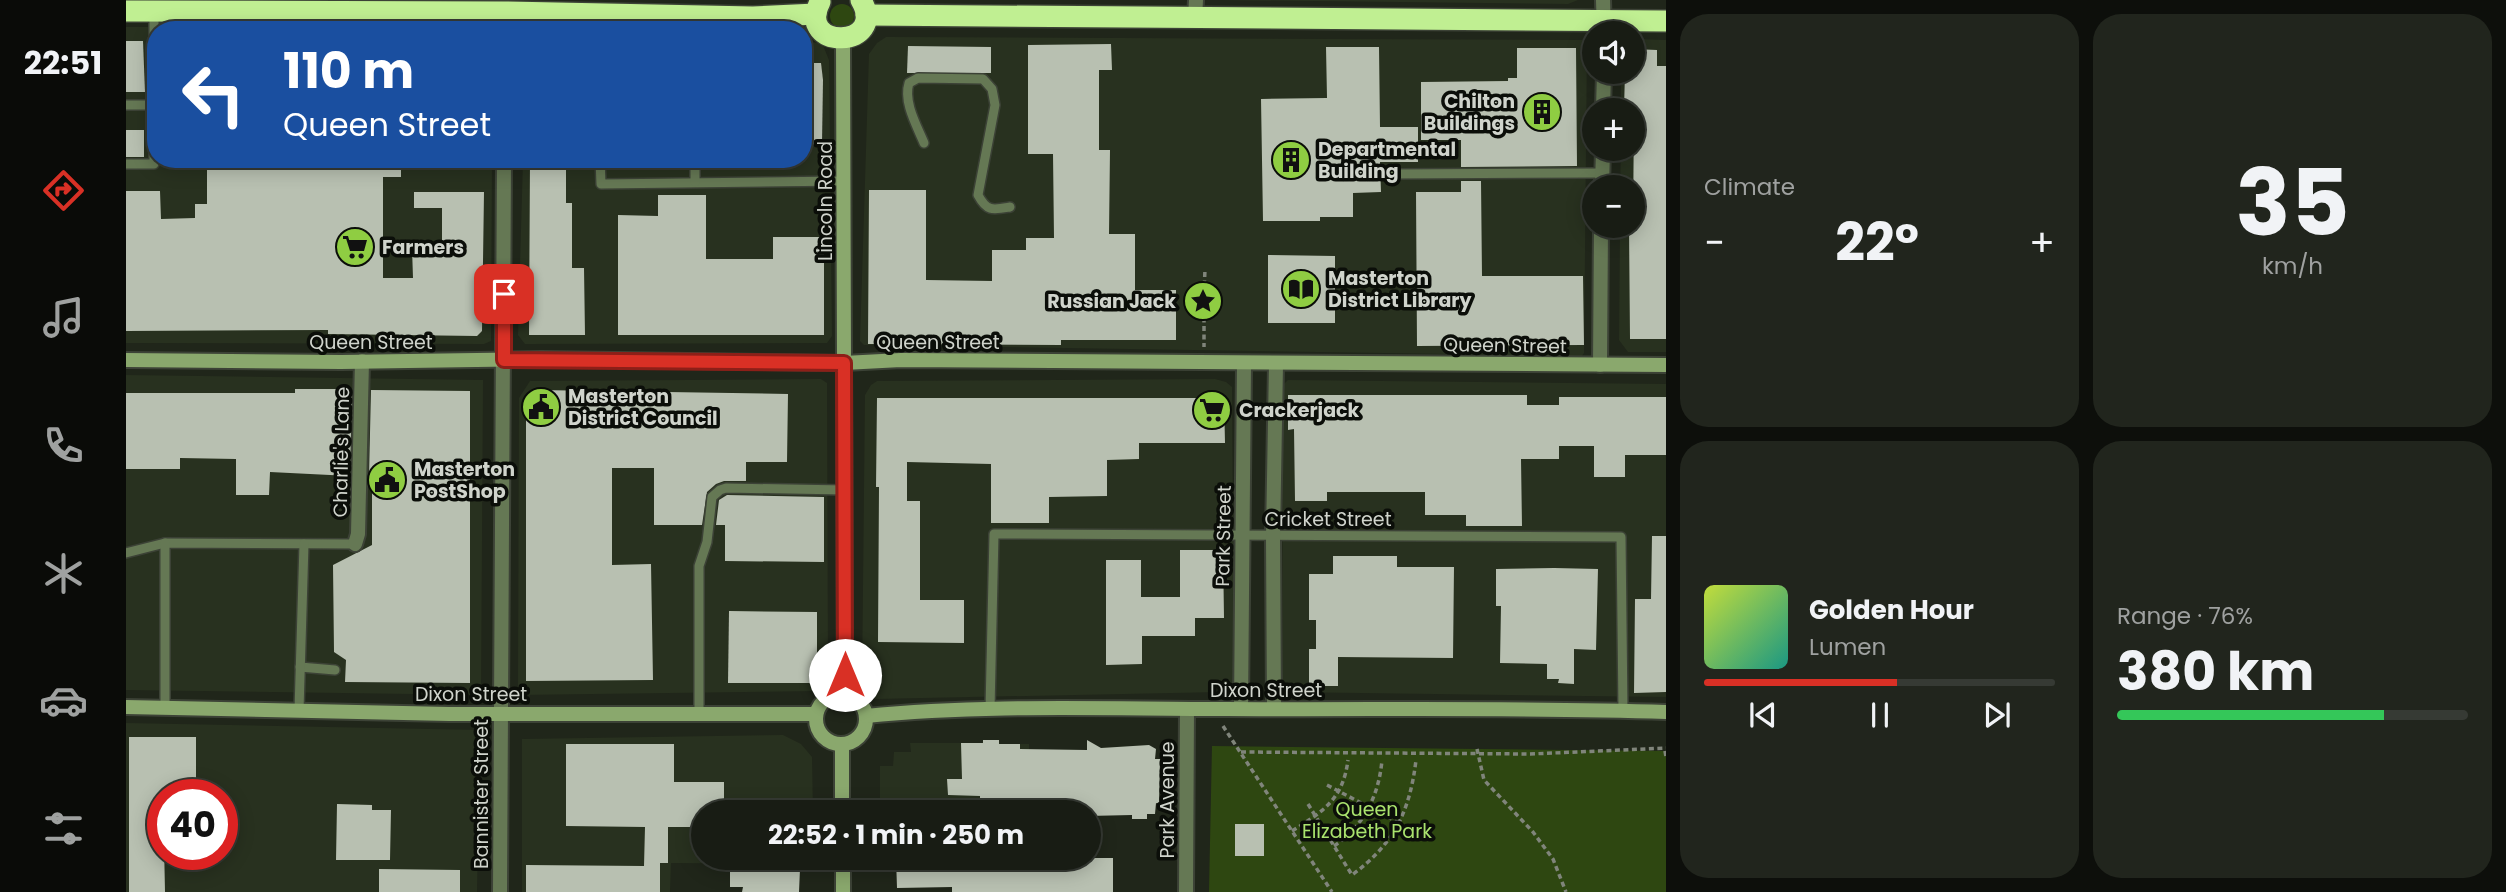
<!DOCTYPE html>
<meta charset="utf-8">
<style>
body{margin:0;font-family:Poppins,sans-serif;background:#21251d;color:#f1f3f6;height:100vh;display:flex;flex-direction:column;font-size:26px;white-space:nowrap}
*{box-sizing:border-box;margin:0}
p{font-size:23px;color:#9fa1a0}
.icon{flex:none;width:38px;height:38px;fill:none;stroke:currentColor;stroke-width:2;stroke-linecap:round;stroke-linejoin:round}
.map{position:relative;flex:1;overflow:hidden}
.drawer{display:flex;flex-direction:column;gap:14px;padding:14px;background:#0d0f0b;width:840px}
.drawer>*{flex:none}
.guide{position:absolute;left:21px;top:21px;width:665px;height:147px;border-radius:28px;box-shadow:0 4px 18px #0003,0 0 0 2px #363a34;background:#1a4fa0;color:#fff;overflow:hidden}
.buttons{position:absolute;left:1456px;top:21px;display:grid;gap:14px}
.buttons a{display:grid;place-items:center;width:63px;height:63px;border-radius:50%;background:#181c14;box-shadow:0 4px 18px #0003,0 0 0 2px #363a34;font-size:35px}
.speed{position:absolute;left:21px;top:779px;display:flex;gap:14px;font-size:35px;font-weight:700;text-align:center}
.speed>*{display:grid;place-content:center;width:91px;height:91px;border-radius:50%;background:#181c14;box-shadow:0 4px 18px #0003,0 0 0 2px #363a34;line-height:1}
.speed .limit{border:10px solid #d22;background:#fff;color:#111}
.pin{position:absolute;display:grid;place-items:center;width:60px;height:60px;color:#fff;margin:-30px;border-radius:14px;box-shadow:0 4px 10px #0006}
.me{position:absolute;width:77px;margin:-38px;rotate:0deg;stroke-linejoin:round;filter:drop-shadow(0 0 5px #0008)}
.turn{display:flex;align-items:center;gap:24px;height:147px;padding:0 21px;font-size:32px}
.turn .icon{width:91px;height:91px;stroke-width:2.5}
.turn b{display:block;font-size:49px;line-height:60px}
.big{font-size:52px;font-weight:700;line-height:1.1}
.drawer .card{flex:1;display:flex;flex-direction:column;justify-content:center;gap:10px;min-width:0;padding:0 24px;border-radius:28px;background:#21251d}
.drawer .dial{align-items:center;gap:0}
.dial b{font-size:91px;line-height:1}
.song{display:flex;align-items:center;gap:21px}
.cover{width:84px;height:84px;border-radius:10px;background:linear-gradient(135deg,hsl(70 70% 55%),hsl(170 70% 35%))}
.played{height:7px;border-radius:4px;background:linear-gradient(90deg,#d93025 55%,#363a34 55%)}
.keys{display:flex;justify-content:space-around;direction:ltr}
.heat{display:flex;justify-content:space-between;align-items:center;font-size:38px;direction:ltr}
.charge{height:10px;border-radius:5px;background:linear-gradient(90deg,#34c759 76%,#363a34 0)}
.drawer .tiles{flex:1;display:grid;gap:14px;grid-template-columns:repeat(2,1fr)}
.trip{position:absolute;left:565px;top:800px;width:410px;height:70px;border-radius:35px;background:#181c14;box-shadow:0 4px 18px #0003,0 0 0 2px #363a34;font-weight:700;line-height:70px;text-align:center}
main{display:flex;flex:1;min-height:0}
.dock{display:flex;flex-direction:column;width:126px;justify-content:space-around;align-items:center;background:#0a0b08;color:#9fa1a0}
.dock .icon{width:49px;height:49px}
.dock .active{color:#d93025}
.dock b{font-size:32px;color:#f1f3f6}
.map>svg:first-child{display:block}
.built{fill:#28311f;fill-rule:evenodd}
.green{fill:#2e4711}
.building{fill:#b8c0b1}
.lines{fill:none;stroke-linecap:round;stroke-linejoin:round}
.lane-casing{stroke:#3c4236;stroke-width:12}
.street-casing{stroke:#3c4236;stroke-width:18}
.secondary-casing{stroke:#3c4236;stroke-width:18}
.highway-casing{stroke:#3c4236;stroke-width:24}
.path{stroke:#80857b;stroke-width:3.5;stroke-dasharray:5 3.5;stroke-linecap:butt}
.lane{stroke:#657854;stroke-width:9}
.street{stroke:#657854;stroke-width:14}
.secondary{stroke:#8aa86d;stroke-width:14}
.highway{stroke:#c0ef92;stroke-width:21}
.route-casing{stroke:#8d1f18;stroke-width:18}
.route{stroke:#d93025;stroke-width:12}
.labels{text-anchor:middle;stroke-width:7;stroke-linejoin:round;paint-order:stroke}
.poi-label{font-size:19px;font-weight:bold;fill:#d0d4cc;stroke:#0b0e09;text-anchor:start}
.street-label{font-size:19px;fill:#d0d4cc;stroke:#0b0e09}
.park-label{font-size:19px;fill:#aae36e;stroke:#0b0e09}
</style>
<main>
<nav class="dock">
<b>22:51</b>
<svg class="icon active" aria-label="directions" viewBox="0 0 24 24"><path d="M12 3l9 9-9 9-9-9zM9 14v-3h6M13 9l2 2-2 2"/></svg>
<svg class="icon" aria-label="music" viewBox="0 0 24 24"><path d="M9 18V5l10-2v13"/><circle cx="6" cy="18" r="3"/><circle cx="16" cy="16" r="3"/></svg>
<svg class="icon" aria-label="phone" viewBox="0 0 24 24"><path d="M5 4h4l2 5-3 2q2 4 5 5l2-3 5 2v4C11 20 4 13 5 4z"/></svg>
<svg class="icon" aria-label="climate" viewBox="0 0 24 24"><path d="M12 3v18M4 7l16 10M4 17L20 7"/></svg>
<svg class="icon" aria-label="car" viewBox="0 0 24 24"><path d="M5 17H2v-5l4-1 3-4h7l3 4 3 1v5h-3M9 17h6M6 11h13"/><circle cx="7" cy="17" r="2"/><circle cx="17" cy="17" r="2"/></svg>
<svg class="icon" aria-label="filters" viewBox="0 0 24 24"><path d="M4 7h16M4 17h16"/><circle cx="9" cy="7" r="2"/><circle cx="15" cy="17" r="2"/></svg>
</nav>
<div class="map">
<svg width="1540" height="892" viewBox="0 0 1540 892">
<rect width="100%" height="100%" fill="#20261a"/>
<g class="built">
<polygon points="1090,0 1452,0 1442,4"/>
<polygon points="358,26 360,30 30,30 30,159 366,159 365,341 358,344 0,343 0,27"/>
<polygon points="760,37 1456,40 1461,45 1458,353 1456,356 738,345 734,341 743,54 751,43"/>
<polygon points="1507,39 1540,40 1540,352 1502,352 1493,340 1494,226 1507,226 1507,187 1494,187 1495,149 1507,149 1507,110 1495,110 1495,72 1507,72"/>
<polygon points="677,42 696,43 703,60 706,336 701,343 399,344 392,335 397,159 677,159"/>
<polygon points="0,375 357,380 355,695 0,690"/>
<polygon points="695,379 701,383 702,677 700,685 695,691 392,695 393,398 404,381"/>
<polygon points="1089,379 1100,382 1106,387 1108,680 1104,688 1095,692 749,699 739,692 736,684 739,395 745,385 751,381"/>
<polygon points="1162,380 1540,384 1540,697 1160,692 1157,683 1156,386"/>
<path d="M 0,723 L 354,730 L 351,892 L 0,892 ZM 37,794 L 96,794 L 96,854 L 37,854 Z"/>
<polygon points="657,735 675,744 686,757 687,812 578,812 578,858 688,858 688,864 545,863 544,892 396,892 396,739"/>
<polygon points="857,740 873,740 874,744 903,744 904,793 901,797 901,812 754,812 754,766 767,766 768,752 785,752 784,743 856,743"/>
</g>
<g class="green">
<circle cx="716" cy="16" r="12"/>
<polygon points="1086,746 1540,751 1540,892 1083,892"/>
</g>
<g class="building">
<polygon points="0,41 17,41 19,92 0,92"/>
<polygon points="985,44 986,70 973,70 973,150 984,150 983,234 1009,234 1009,290 1050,290 1050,340 935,340 935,345 742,344 743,190 800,190 800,280 866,281 866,250 900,250 900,238 928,238 927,154 902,154 902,45"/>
<polygon points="782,46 865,47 865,73 781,73"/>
<polygon points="1200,47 1253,47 1254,127 1292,127 1292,162 1254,162 1255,192 1227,193 1227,217 1194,217 1194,221 1137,221 1135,99 1201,98"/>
<polygon points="1391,48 1450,48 1451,166 1335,167 1335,140 1295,140 1295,82 1382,81 1382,78 1391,78"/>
<polygon points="1507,49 1531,50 1531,66 1540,66 1540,339 1504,339 1503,226 1507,226 1508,109 1498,109 1499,72 1507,72"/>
<polygon points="677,63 695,63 697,80 696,143 677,146"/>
<rect x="0" y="130" width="18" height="27"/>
<polygon points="81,159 275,159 275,177 257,177 257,278 287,278 286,248 316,248 316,208 288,208 288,192 358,192 356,331 351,336 202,334 202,330 0,331 0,191 34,191 35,219 69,218 69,204 81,204"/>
<polygon points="404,159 440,159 440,203 446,203 446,268 458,268 459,335 403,335"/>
<polygon points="1335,181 1355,181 1356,276 1457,276 1458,345 1291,346 1290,192 1335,192"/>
<polygon points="532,195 580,195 580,259 647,259 647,237 698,237 698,335 492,335 492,215 532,216"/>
<polygon points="1142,255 1209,256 1209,323 1142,323"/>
<polygon points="169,389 226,389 224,476 144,472 143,495 110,495 110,459 54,458 54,469 0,469 0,393 169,393"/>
<polygon points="245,390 344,391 344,683 219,682 220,660 208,652 207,565 246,545 246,476 243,476"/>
<polygon points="412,390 662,394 661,462 620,462 620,481 598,481 590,484 581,492 576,525 528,525 528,468 486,468 486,565 525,564 527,680 400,681 400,404"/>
<polygon points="1162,395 1401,395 1401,405 1433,405 1433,397 1540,397 1540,455 1499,455 1499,477 1468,477 1468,446 1433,446 1433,459 1395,459 1396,526 1340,526 1340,515 1299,515 1299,492 1201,492 1201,501 1169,501 1168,429 1162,430"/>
<polygon points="751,398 1098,398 1099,443 1013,443 1013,459 981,460 981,496 923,497 923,523 865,523 865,464 781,462 781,501 794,501 794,600 838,600 838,643 752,642 753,487 750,487"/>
<polygon points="601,495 698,497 698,562 599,561 599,525 590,525 593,500"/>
<polygon points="1526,536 1540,536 1540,692 1508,693 1509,599 1525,599"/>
<polygon points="1054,550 1097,550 1098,618 1069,618 1069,636 1016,636 1016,664 980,665 980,560 1015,560 1015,597 1054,597"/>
<polygon points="1207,556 1271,556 1271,567 1328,567 1327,658 1212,657 1212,686 1183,686 1183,649 1190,649 1190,620 1183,620 1183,574 1207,574"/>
<polygon points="1428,568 1472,569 1470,650 1448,649 1448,684 1432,683 1433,679 1421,679 1421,664 1374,663 1375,606 1370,606 1370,569"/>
<polygon points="603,611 691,612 691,683 602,683"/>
<polygon points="3,737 70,737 70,794 37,794 39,892 3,892"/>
<polygon points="857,740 873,740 873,744 894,744 894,749 961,750 961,740 975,748 1023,745 1030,749 1029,759 1034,759 1033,804 1030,803 1029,814 1021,814 1021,819 1006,819 1006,815 962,816 962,812 927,812 927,810 917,810 917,806 884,807 884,812 854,812 854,796 822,795 821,779 836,779 835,743 857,743"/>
<polygon points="440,744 548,744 548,782 598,782 598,812 578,812 578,827 542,827 542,863 534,863 534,892 400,892 400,865 518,866 519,827 440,826"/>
<polygon points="211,804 246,805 246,810 265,810 264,860 210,860"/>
<rect x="1109" y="824" width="29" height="32"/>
<polygon points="770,858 987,858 987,892 826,892 826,887 771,888"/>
<polygon points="604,868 674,869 673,892 616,892 617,887 604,887"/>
<polygon points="253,869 334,870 334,892 253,892"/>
</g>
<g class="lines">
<defs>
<g id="lane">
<polyline points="0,105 28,105"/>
<path d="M 798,143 C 791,126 777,102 783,83 L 792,78 L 857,79 L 866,89 L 869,105 L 852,195 C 861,212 867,210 884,207"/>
<polyline points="474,159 475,184 718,181"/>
<polyline points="569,159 569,182"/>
<polyline points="0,164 28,164 28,12"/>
<polyline points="1266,174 1476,173"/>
<polyline points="0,553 39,543 229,544"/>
<polyline points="174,667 209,670"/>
<polyline points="39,708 39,543"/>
<polyline points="864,709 868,534 1495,537 1497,711"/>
<polyline points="173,710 178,544"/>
<polyline points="573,714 573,566 581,542 586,497 594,490 600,488 719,490"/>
</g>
<g id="street">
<polyline points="1477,0 1478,33"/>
<polyline points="378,12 378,30"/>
<polyline points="1069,18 1070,0"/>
<polyline points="1477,110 1478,72"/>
<polyline points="1476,187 1477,149"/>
<polyline points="1474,365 1475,226"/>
<polyline points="229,544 232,534 236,361"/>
<polyline points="1148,708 1147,537 1150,364"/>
<polyline points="1115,709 1118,364"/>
<polyline points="374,892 378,159"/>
<polyline points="1060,892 1061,709"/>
</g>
<g id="secondary">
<polyline points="717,40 719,694"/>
<polyline points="0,360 215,362 415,359 718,363 775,360 1540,365"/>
<circle cx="715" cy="719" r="25"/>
<polyline points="0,707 323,714 690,714"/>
<path d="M 740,716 C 859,704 980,709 1100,709 C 1247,710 1394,707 1540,712"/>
<polyline points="716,745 716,812"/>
<polyline points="717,858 717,892"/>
</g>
<g id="highway">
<path d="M 694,2 C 669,51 763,49 735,0"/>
<polyline points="0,11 378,12 627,17 690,14"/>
<polyline points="740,15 1540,21"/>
</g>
</defs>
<use href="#lane" class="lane-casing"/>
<use href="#street" class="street-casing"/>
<use href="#secondary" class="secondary-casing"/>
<use href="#highway" class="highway-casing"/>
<g class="path">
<polyline points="1078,294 1079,269"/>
<circle cx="1078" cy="301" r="7"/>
<polyline points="1078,309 1078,347"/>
<polyline points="1097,726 1206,892"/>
<polyline points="1351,749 1358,780 1407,832 1427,859 1440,892"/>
<polyline points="1539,751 1540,757"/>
<polyline points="1115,752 1404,754 1540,748"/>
<polyline points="1201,785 1273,823"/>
<path d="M 1182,804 L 1226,875 C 1268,844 1284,811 1290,760"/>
<path d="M 1166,831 C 1198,811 1217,799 1222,760"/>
<path d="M 1208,846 C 1238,826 1253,795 1256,760"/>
</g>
<use href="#lane" class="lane"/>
<use href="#street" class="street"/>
<use href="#secondary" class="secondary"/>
<use href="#highway" class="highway"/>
</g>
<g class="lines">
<defs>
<polyline id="route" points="378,294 378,360 718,363 719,675"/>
</defs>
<use href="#route" class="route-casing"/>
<use href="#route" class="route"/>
</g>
<defs>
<symbol id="building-disc" viewBox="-11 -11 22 22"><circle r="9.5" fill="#8fcd42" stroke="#0b0e09"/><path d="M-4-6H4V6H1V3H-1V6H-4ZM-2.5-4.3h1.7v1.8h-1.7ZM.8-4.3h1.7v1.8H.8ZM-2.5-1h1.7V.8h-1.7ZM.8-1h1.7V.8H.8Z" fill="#111"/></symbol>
<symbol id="supermarket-disc" viewBox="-11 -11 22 22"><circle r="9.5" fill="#8fcd42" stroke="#0b0e09"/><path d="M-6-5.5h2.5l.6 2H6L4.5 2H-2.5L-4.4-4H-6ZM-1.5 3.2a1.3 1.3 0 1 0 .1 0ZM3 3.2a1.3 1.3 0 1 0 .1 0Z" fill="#111"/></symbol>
<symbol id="library-disc" viewBox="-11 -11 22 22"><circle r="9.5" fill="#8fcd42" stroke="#0b0e09"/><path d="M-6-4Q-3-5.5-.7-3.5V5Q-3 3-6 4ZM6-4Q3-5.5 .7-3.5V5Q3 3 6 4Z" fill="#111"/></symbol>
<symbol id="sight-disc" viewBox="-11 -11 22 22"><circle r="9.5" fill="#8fcd42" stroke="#0b0e09"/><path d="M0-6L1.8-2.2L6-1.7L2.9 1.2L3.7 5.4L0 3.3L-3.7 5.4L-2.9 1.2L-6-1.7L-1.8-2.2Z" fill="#111"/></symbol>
<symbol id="civic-disc" viewBox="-11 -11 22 22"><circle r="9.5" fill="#8fcd42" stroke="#0b0e09"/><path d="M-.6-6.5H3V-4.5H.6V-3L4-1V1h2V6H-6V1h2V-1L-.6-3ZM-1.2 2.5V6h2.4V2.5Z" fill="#111"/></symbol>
</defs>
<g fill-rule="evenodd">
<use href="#building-disc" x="1394" y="90" width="44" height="44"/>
<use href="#building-disc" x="1143" y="138" width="44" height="44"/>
<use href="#supermarket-disc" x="207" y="225" width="44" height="44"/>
<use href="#library-disc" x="1153" y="267" width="44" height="44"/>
<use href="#sight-disc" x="1055" y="279" width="44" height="44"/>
<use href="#civic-disc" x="393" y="385" width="44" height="44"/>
<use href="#supermarket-disc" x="1064" y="388" width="44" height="44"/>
<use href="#civic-disc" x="239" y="458" width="44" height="44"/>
</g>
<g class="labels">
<g class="poi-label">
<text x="1389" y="108" text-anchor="end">Chilton<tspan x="1389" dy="22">Buildings</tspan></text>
<text x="1192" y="156">Departmental<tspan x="1192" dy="22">Building</tspan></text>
<text x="256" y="254">Farmers</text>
<text x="1202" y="285">Masterton<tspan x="1202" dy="22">District Library</tspan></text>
<text x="1050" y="308" text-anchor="end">Russian Jack</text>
<text x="442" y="403">Masterton<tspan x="442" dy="22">District Council</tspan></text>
<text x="1113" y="417">Crackerjack</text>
<text x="288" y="476">Masterton<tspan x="288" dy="22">PostShop</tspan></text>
</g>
<g class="street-label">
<text transform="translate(699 201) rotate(-90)" y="7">Lincoln Road</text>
<text x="245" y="349">Queen Street</text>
<text x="812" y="349">Queen Street</text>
<text transform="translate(1379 345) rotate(1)" y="7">Queen Street</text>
<text transform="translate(215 452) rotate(-89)" y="7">Charlie's Lane</text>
<text x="1202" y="526">Cricket Street</text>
<text transform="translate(1097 536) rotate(-89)" y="7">Park Street</text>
<text x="1140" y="697">Dixon Street</text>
<text x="345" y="701">Dixon Street</text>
<text transform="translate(355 794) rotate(-90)" y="7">Bannister Street</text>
<text transform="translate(1041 800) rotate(-90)" y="7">Park Avenue</text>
</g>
<g class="park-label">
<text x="1241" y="816">Queen<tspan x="1241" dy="22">Elizabeth Park</tspan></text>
</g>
</g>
</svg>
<div class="buttons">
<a><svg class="icon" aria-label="sound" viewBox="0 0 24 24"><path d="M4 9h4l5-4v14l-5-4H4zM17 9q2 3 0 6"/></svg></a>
<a>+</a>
<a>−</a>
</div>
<div class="speed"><div class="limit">40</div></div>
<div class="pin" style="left:378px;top:294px;background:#d93025"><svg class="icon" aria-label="arrive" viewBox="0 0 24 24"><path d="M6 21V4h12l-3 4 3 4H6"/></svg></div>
<svg class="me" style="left:719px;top:675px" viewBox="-20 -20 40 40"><circle r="19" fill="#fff"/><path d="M0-13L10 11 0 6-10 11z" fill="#d93025"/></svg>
<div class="trip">22:52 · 1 min · 250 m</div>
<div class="guide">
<div class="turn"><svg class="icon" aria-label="left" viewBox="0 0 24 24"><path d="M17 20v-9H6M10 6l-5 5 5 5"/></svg><div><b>110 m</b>Queen Street</div></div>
</div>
</div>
<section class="drawer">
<div class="tiles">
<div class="card"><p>Climate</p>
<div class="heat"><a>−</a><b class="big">22°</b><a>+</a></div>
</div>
<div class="card dial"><b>35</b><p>km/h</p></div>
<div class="card">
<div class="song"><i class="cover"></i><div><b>Golden Hour</b><p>Lumen</p></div></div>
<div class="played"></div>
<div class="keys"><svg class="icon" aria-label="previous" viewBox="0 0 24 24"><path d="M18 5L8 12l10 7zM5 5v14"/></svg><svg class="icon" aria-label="pause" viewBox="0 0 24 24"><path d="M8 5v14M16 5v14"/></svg><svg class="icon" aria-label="next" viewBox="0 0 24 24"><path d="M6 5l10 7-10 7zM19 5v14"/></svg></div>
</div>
<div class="card"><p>Range · 76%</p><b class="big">380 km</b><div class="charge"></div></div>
</div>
</section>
</main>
